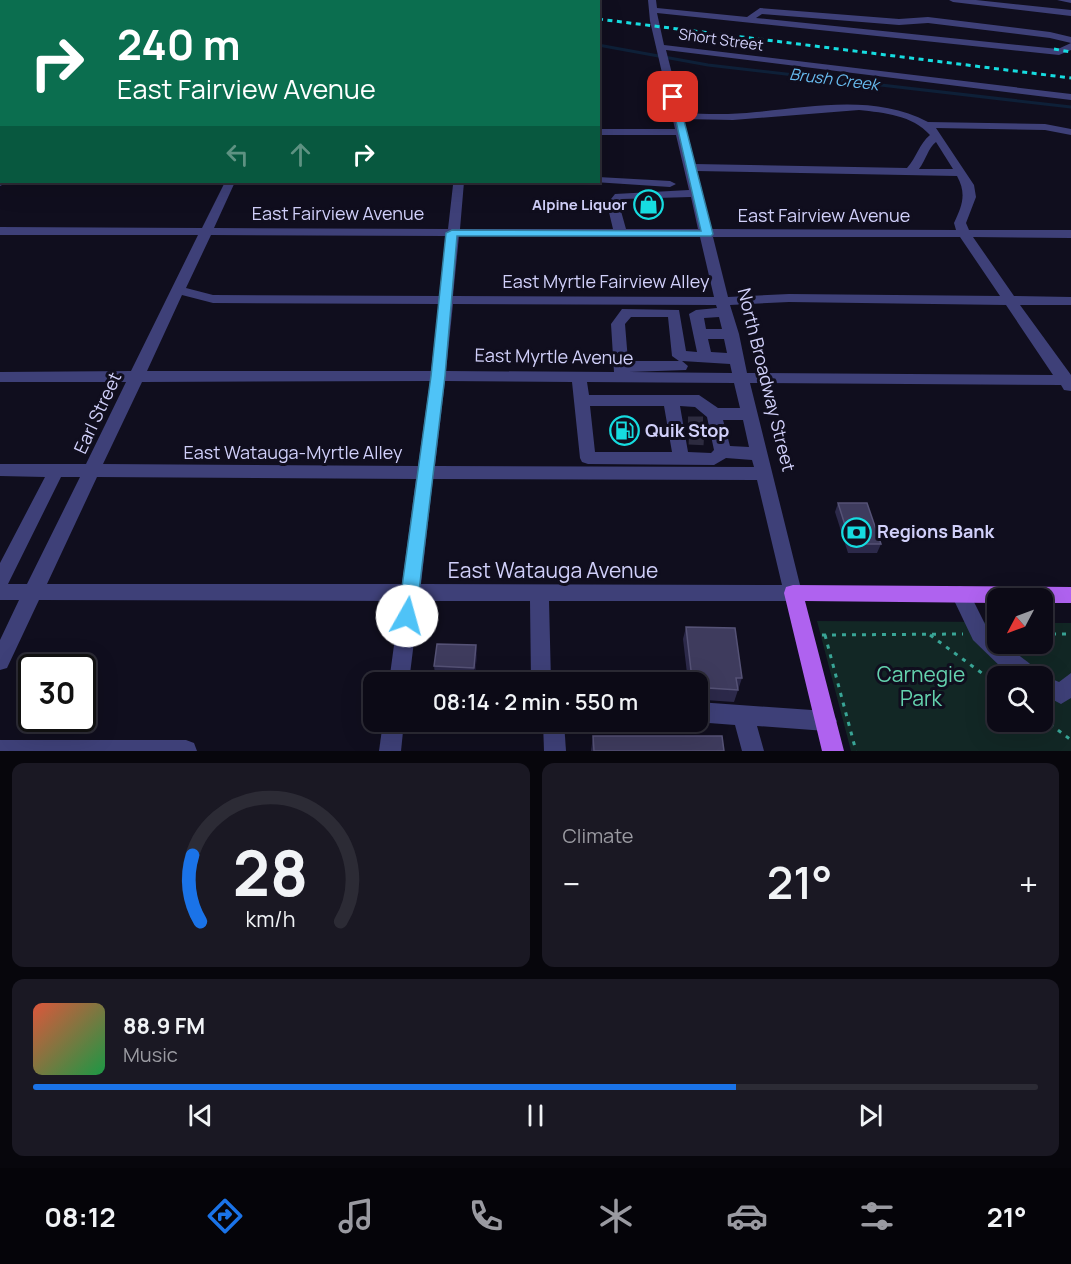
<!DOCTYPE html>
<meta charset="utf-8">
<style>
body{margin:0;font-family:Manrope,sans-serif;background:#1a1823;color:#f1f3f6;height:100vh;display:flex;flex-direction:column;font-size:22px;white-space:nowrap}
*{box-sizing:border-box;margin:0}
p{font-size:20px;color:#9a9aa1}
.icon{flex:none;width:33px;height:33px;fill:none;stroke:currentColor;stroke-width:2;stroke-linecap:round;stroke-linejoin:round}
.map{position:relative;height:751px;overflow:hidden}
.sheet{display:flex;flex-direction:column;gap:12px;padding:12px;background:#07060c;flex:1}
.sheet>*{flex:none}
.guide{position:absolute;left:0px;top:0px;width:600px;height:183px;box-shadow:0 6px 24px #0002,0 0 0 2px #2c2b35;background:#0b6e4f;color:#fff;overflow:hidden}
.needle{width:39px;rotate:229deg}
.fabs{position:absolute;left:987px;top:588px;display:grid;gap:12px}
.fabs a{display:grid;place-items:center;width:66px;height:66px;border-radius:12px;background:#0c0a16;box-shadow:0 6px 24px #0002,0 0 0 2px #2c2b35;font-size:30px}
.speed{position:absolute;left:18px;top:654px;display:flex;gap:12px;font-size:30px;font-weight:700;text-align:center}
.speed>*{display:grid;place-content:center;width:78px;height:78px;border-radius:50%;background:#0c0a16;box-shadow:0 6px 24px #0002,0 0 0 2px #2c2b35;line-height:1}
.speed .limit{border:3px solid #111;border-radius:9px;background:#fff;color:#111}
.pin{position:absolute;display:grid;place-items:center;width:51px;height:51px;color:#fff;margin:-26px;border-radius:12px;box-shadow:0 3px 9px #0006}
.me{position:absolute;width:66px;margin:-33px;rotate:7deg;stroke-linejoin:round;filter:drop-shadow(0 0 4px #0008)}
.turn{display:flex;align-items:center;gap:21px;height:126px;padding:0 18px;font-size:27px}
.turn .icon{width:78px;height:78px;stroke-width:2.5}
.turn b{display:block;font-size:42px;line-height:51px}
.lanes{display:flex;align-items:center;height:57px;padding:0 18px;background:#0003;justify-content:center;gap:30px;direction:ltr}
.lanes .off{opacity:.35}
.big{font-size:45px;font-weight:600;line-height:1.1}
.sheet .widget{flex:1;display:flex;flex-direction:column;justify-content:center;gap:9px;min-width:0;padding:0 21px;border-radius:12px;background:#1a1823}
.sheet .dial{align-items:center;gap:0}
.dial svg{height:156px;overflow:visible;fill:none;stroke:#2c2b35;stroke-width:7;stroke-linecap:round;text-anchor:middle}
.dial text{fill:#f1f3f6;stroke:none}
.song{display:flex;align-items:center;gap:18px}
.cover{width:72px;height:72px;border-radius:9px;background:linear-gradient(135deg,hsl(10 70% 55%),hsl(140 70% 35%))}
.played{height:6px;border-radius:3px;background:linear-gradient(90deg,#1a73e8 70%,#2c2b35 70%)}
.keys{display:flex;justify-content:space-around;direction:ltr}
.heat{display:flex;justify-content:space-between;align-items:center;font-size:33px;direction:ltr}
.sheet .tiles{flex:1;display:grid;gap:12px;grid-template-columns:1fr 1fr}
.widget:last-child{grid-column:span 2}
.trip{position:absolute;left:363px;top:672px;width:345px;height:60px;border-radius:12px;background:#0c0a16;box-shadow:0 6px 24px #0002,0 0 0 2px #2c2b35;font-weight:600;line-height:60px;text-align:center}
.dock{display:flex;height:96px;justify-content:space-around;align-items:center;background:#050409;color:#9a9aa1}
.dock .icon{width:42px;height:42px}
.dock .selected{color:#1a73e8}
.dock b{font-size:27px;color:#f1f3f6}
.map>svg:first-child{display:block}
.green{fill:#122725;fill-rule:evenodd}
.lines{fill:none;stroke-linecap:round;stroke-linejoin:round}
.stream{stroke:#0e2038;stroke-width:3}
.minor-tunnel{stroke:#2d2b3f;stroke-width:15;stroke-dasharray:15 8;stroke-linecap:butt}
.path{stroke:#39a596;stroke-width:3;stroke-dasharray:4 6;stroke-linecap:butt}
.minor{fill:#3e4078;fill-rule:evenodd}
.major{fill:#af62ef;fill-rule:evenodd}
.rail{stroke:#16dce0;stroke-width:3;stroke-dasharray:5 4.5;stroke-linecap:butt}
.wall{fill:#2c294a}
.shaded-wall{fill:#1a1631}
.building{fill:#3e3b5d;stroke:#555276;stroke-width:1.5}
.route{fill:#4fc3f7;stroke:#337fa1;stroke-width:1.5}
.labels{text-anchor:middle;stroke-width:6;stroke-linejoin:round;paint-order:stroke}
.far-street-label{font-size:15px;fill:#d1d0fa;stroke:#100e1e}
.far-poi-label{font-size:15px;font-weight:bold;fill:#d1d0fa;stroke:#100e1e;text-anchor:end}
.far-water-label{font-size:16px;font-style:italic;fill:#68bcf0;stroke:#100e1e}
.street-label{font-size:18px;fill:#d1d0fa;stroke:#100e1e}
.poi-label{font-size:18px;font-weight:bold;fill:#d1d0fa;stroke:#100e1e;text-anchor:start}
.near-street-label{font-size:21px;fill:#d1d0fa;stroke:#100e1e}
.near-park-label{font-size:21px;fill:#64d2ae;stroke:#100e1e}
</style>
<div class="map">
<svg width="1071" height="751" viewBox="0 0 1071 751">
<rect width="100%" height="100%" fill="#100e1e"/>
<path class="green" d="M 817,621 L 997,622 L 998,644 L 1042,644 L 1043,623 L 1071,623 L 1071,751 L 851,751 ZM 998,676 L 1042,676 L 1042,722 L 998,722 Z"/>
<g class="lines">
<g class="stream">
<polyline points="131,2 134,0"/>
<polyline points="598,45 708,65 1071,107"/>
</g>
<g class="minor-tunnel">
<polyline points="688,424 704,424"/>
<polyline points="689,437 707,438"/>
</g>
<g class="path">
<polyline points="1042,634 1071,634"/>
<polyline points="822,635 963,634"/>
<polyline points="825,635 856,751"/>
<polyline points="930,635 998,685"/>
<polyline points="1042,718 1071,740"/>
</g>
<g class="minor">
<polygon points="85,0 98,0 100,2 86,2"/>
<polygon points="210,0 243,0 245,2 208,2"/>
<path d="M 648,0 L 656,0 L 657,8 L 747,17 L 760,8 L 899,19 L 928,17 L 1050,32 L 1071,37 L 1071,43 L 1050,38 L 928,23 L 899,25 L 762,14 L 756,18 L 1058,49 L 1071,43 L 1071,50 L 1059,55 L 657,13 L 664,45 L 1071,94 L 1071,100 L 666,50 L 682,113 C 706,114 731,115 756,112 C 813,107 874,94 928,122 L 1045,124 L 1071,129 L 1071,135 L 1045,130 L 936,128 L 974,185 L 976,197 L 966,223 L 969,230 L 1071,230 L 1071,238 L 973,237 L 1014,296 L 1071,297 L 1071,305 L 1020,305 L 1071,375 L 1071,391 L 1064,390 L 1061,385 L 750,383 L 802,593 L 800,599 L 793,601 L 549,601 L 551,682 L 531,682 L 530,601 L 419,601 L 409,682 L 389,682 L 400,601 L 39,600 L 7,668 L 0,670 L 0,640 L 19,600 L 0,600 L 0,563 L 45,477 L 0,476 L 0,464 L 86,464 L 126,382 L 0,382 L 0,372 L 131,371 L 198,235 L 0,235 L 0,227 L 202,228 L 225,182 L 235,182 L 214,228 L 448,229 L 453,185 L 441,185 L 435,182 L 464,182 L 460,229 L 613,229 L 607,204 L 615,194 L 689,190 L 676,135 L 598,135 L 598,129 L 675,129 L 650,21 ZM 859,110 C 885,113 912,115 930,135 C 919,144 917,157 907,168 L 694,164 L 683,119 L 733,120 ZM 936,142 L 953,169 L 919,169 C 926,160 928,148 936,142 ZM 696,171 L 957,176 C 967,194 962,206 954,223 L 956,230 L 711,229 ZM 691,197 L 698,229 L 626,229 L 619,204 L 622,199 ZM 211,235 L 447,236 L 440,296 L 213,295 L 186,288 ZM 459,236 L 700,237 L 714,297 L 453,296 ZM 713,237 L 960,237 L 1000,296 L 789,294 L 728,297 ZM 182,295 L 213,303 L 439,304 L 431,371 L 147,371 ZM 789,302 L 1006,305 L 1053,375 L 747,373 L 739,334 L 730,305 ZM 453,304 L 716,305 L 717,308 L 696,310 L 689,314 L 697,352 L 686,351 L 679,310 L 622,309 L 611,324 L 614,372 L 446,371 ZM 631,317 L 668,317 L 672,356 L 679,361 L 628,361 L 625,324 ZM 719,317 L 722,329 L 706,329 L 704,318 ZM 708,339 L 724,339 L 727,353 L 711,352 ZM 682,361 L 730,364 L 732,373 L 629,372 L 686,370 L 688,366 ZM 430,381 L 418,466 L 103,464 L 142,382 ZM 445,381 L 572,382 L 580,458 L 582,462 L 588,464 L 714,465 L 726,458 L 752,460 L 754,467 L 435,466 ZM 587,382 L 734,383 L 740,408 L 718,408 L 699,395 L 589,395 ZM 590,406 L 664,406 L 672,452 L 595,452 ZM 680,406 L 695,407 L 707,417 L 714,450 L 711,453 L 688,452 ZM 723,420 L 743,420 L 749,447 L 730,446 ZM 61,477 L 80,477 L 27,584 L 8,584 ZM 97,477 L 416,479 L 402,584 L 47,584 ZM 433,479 L 757,480 L 782,585 L 421,584 Z"/>
<polygon points="949,0 976,0 1071,10 1071,16 953,2"/>
<polygon points="1057,0 1071,0 1071,3"/>
<rect x="0" y="16" width="2" height="6"/>
<rect x="0" y="128" width="2" height="6"/>
<polygon points="598,177 670,181 676,184 670,187 594,182 598,182"/>
<polygon points="0,179 2,182 8,182 0,186"/>
<path d="M 960,586 L 967,588 L 987,628 L 998,637 L 998,644 L 1004,644 C 1012,651 1037,667 1040,674 L 1059,682 L 1071,673 L 1071,698 L 1061,704 L 1042,694 L 1042,676 L 1014,676 L 1006,672 L 973,640 L 951,594 L 953,588 Z"/>
<polygon points="698,702 826,711 833,714 837,721 833,728 826,731 757,726 764,751 742,751 735,725 696,722"/>
<polygon points="383,722 404,722 401,751 379,751"/>
<polygon points="543,722 564,722 566,751 544,751"/>
<polygon points="0,740 186,740 194,743 197,751 0,751"/>
</g>
<polygon class="major" points="793,585 1071,587 1071,603 1042,603 1042,598 998,598 998,603 805,601 844,751 822,751 784,593 786,587"/>
<g class="rail">
<polyline points="461,0 476,2"/>
<polyline points="598,19 1071,78"/>
<polyline points="1054,49 1071,52"/>
</g>
</g>
<g class="wall">
<polygon points="838,503 881,544 877,553 848,553 835,512"/>
<polygon points="686,627 742,678 734,702 705,700 704,691 698,691 698,682 688,682 683,639"/>
<polygon points="476,645 477,653 475,676 435,674 434,666"/>
<polygon points="593,736 724,751 591,751"/>
</g>
<polygon class="shaded-wall" points="476,645 477,653 475,676 474,668"/>
<g class="building">
<polygon points="0,0 12,0 12,2 2,2 2,7 0,7"/>
<polygon points="838,503 867,503 881,544 851,544"/>
<polygon points="686,627 735,628 742,678 736,678 738,690 708,688 707,680 692,679"/>
<polygon points="437,644 476,645 474,668 434,666"/>
<polygon points="593,736 722,736 724,751 594,751"/>
</g>
<polygon class="route" points="670,95 678,97 713,234 711,236 457,236 445,376 416,616 413,622 407,624 401,622 398,616 431,376 446,233 452,230 701,231"/>
<defs>
<symbol id="shop-ring" viewBox="-11 -11 22 22"><circle r="9.5" fill="#100e1e" stroke="#16dce0" stroke-width="1.5"/><path d="M-5-2.5h2.3a2.7 3.5 0 0 1 5.4 0H5L5.5 6h-11ZM-1.5-2.5h3a1.5 2.3 0 0 0-3 0Z" fill="#16dce0"/></symbol>
<symbol id="fuel-ring" viewBox="-11 -11 22 22"><circle r="9.5" fill="#100e1e" stroke="#16dce0" stroke-width="1.5"/><path d="M-5.5-6h7V0h2V4h1.3V-2.5L3-4.5l.8-.8L6-3V5H2.5V1h-1V6h-7ZM-4.2-4.7v3.2H.2V-4.7Z" fill="#16dce0"/></symbol>
<symbol id="bank-ring" viewBox="-11 -11 22 22"><circle r="9.5" fill="#100e1e" stroke="#16dce0" stroke-width="1.5"/><path d="M-6-4H6V4H-6ZM0-2.3a2.3 2.3 0 1 0 0 4.6a2.3 2.3 0 1 0 0-4.6Z" fill="#16dce0"/></symbol>
</defs>
<g fill-rule="evenodd">
<use href="#shop-ring" x="632" y="188" width="33" height="33"/>
<use href="#fuel-ring" x="608" y="414" width="33" height="33"/>
<use href="#bank-ring" x="840" y="516" width="33" height="33"/>
</g>
<g class="labels">
<g class="far-street-label">
<text transform="translate(721 40) rotate(8)" y="5">Short Street</text>
</g>
<g class="far-poi-label">
<text x="627" y="210">Alpine Liquor</text>
</g>
<g class="far-water-label">
<text transform="translate(834 79) rotate(7)" y="6">Brush Creek</text>
</g>
<g class="street-label">
<text x="338" y="220">East Fairview Avenue</text>
<text x="824" y="222">East Fairview Avenue</text>
<text x="606" y="288">East Myrtle Fairview Alley</text>
<text transform="translate(554 357) rotate(1)" y="6">East Myrtle Avenue</text>
<text transform="translate(766 380) rotate(76)" y="6">North Broadway Street</text>
<text transform="translate(98 413) rotate(-65)" y="6">Earl Street</text>
<text x="293" y="459">East Watauga-Myrtle Alley</text>
</g>
<g class="poi-label">
<text x="645" y="437">Quik Stop</text>
<text x="877" y="538">Regions Bank</text>
</g>
<g class="near-street-label">
<text x="553" y="578">East Watauga Avenue</text>
</g>
<g class="near-park-label">
<text x="921" y="682">Carnegie<tspan x="921" dy="24">Park</tspan></text>
</g>
</g>
</svg>
<div class="fabs">
<a><svg class="needle" viewBox="-14 -14 28 28"><path d="M0-13l5 13h-10z" fill="#e53935"/><path d="M0 13l5-13h-10z" fill="#9a9aa1"/></svg></a>
<a><svg class="icon" aria-label="search" viewBox="0 0 24 24"><circle cx="10" cy="10" r="6"/><path d="M15 15l6 6"/></svg></a>
</div>
<div class="speed"><div class="limit">30</div></div>
<div class="pin" style="left:673px;top:97px;background:#d93025"><svg class="icon" aria-label="arrive" viewBox="0 0 24 24"><path d="M6 21V4h12l-3 4 3 4H6"/></svg></div>
<svg class="me" style="left:407px;top:616px" viewBox="-20 -20 40 40"><circle r="19" fill="#fff"/><path d="M0-13L10 11 0 6-10 11z" fill="#4fc3f7"/></svg>
<div class="trip">08:14 · 2 min · 550 m</div>
<div class="guide">
<div class="turn"><svg class="icon" aria-label="right" viewBox="0 0 24 24"><path d="M7 20v-9h11M14 6l5 5-5 5"/></svg><div><b>240 m</b>East Fairview Avenue</div></div>
<div class="lanes"><svg class="icon off" aria-label="left" viewBox="0 0 24 24"><path d="M17 20v-9H6M10 6l-5 5 5 5"/></svg><svg class="icon off" aria-label="ahead" viewBox="0 0 24 24"><path d="M12 20V5M6 11l6-6 6 6"/></svg><svg class="icon" aria-label="right" viewBox="0 0 24 24"><path d="M7 20v-9h11M14 6l5 5-5 5"/></svg></div>
</div>
</div>
<section class="sheet">
<div class="tiles">
<div class="widget dial"><svg viewBox="0 0 100 80">
<path d="M14 69A42 42 0 1 1 86 69"/>
<path d="M14 69A42 42 0 0 1 10 35" stroke="#1a73e8"/>
<text x="50" y="56" font-size="32" font-weight="700">28</text>
<text x="50" y="72" font-size="11">km/h</text>
</svg></div>
<div class="widget"><p>Climate</p>
<div class="heat"><a>−</a><b class="big">21°</b><a>+</a></div>
</div>
<div class="widget">
<div class="song"><i class="cover"></i><div><b>88.9 FM</b><p>Music</p></div></div>
<div class="played"></div>
<div class="keys"><svg class="icon" aria-label="previous" viewBox="0 0 24 24"><path d="M18 5L8 12l10 7zM5 5v14"/></svg><svg class="icon" aria-label="pause" viewBox="0 0 24 24"><path d="M8 5v14M16 5v14"/></svg><svg class="icon" aria-label="next" viewBox="0 0 24 24"><path d="M6 5l10 7-10 7zM19 5v14"/></svg></div>
</div>
</div>
</section>
<nav class="dock">
<b>08:12</b>
<svg class="icon selected" aria-label="directions" viewBox="0 0 24 24"><path d="M12 3l9 9-9 9-9-9zM9 14v-3h6M13 9l2 2-2 2"/></svg>
<svg class="icon" aria-label="music" viewBox="0 0 24 24"><path d="M9 18V5l10-2v13"/><circle cx="6" cy="18" r="3"/><circle cx="16" cy="16" r="3"/></svg>
<svg class="icon" aria-label="phone" viewBox="0 0 24 24"><path d="M5 4h4l2 5-3 2q2 4 5 5l2-3 5 2v4C11 20 4 13 5 4z"/></svg>
<svg class="icon" aria-label="climate" viewBox="0 0 24 24"><path d="M12 3v18M4 7l16 10M4 17L20 7"/></svg>
<svg class="icon" aria-label="car" viewBox="0 0 24 24"><path d="M5 17H2v-5l4-1 3-4h7l3 4 3 1v5h-3M9 17h6M6 11h13"/><circle cx="7" cy="17" r="2"/><circle cx="17" cy="17" r="2"/></svg>
<svg class="icon" aria-label="filters" viewBox="0 0 24 24"><path d="M4 7h16M4 17h16"/><circle cx="9" cy="7" r="2"/><circle cx="15" cy="17" r="2"/></svg>
<b>21°</b>
</nav>
